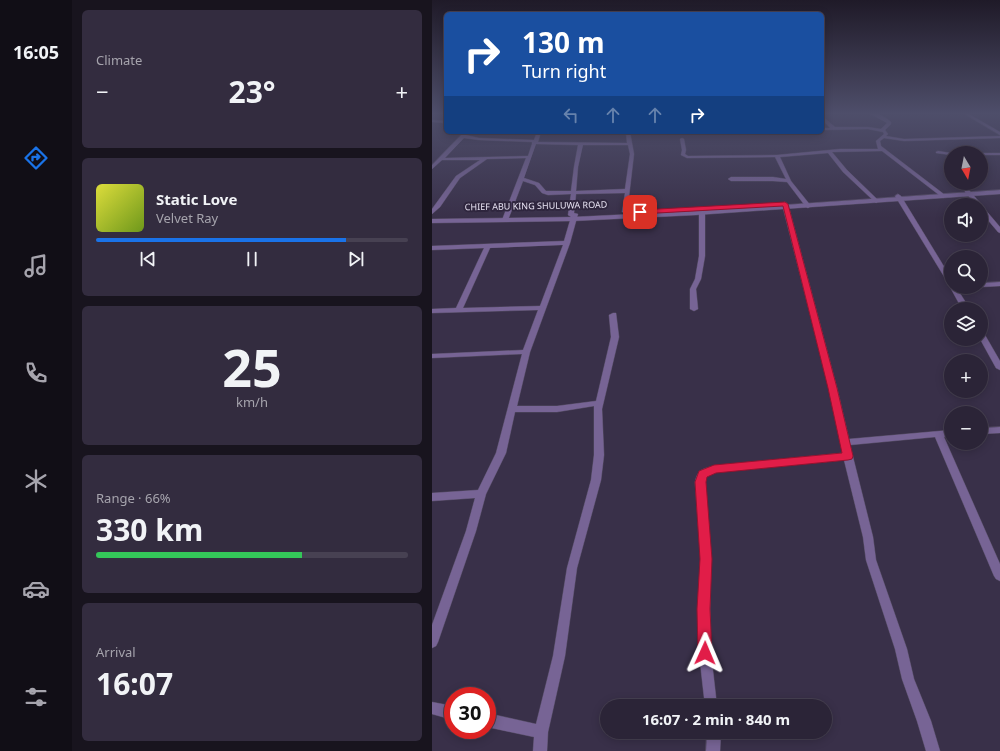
<!DOCTYPE html>
<meta charset="utf-8">
<style>
body{margin:0;font-family:"Noto Sans",sans-serif;background:#332c3f;color:#f1f3f6;height:100vh;display:flex;flex-direction:column;font-size:15px;white-space:nowrap}
*{box-sizing:border-box;margin:0}
p{font-size:13px;color:#a6a4ad}
.icon{flex:none;width:22px;height:22px;fill:none;stroke:currentColor;stroke-width:2;stroke-linecap:round;stroke-linejoin:round}
.map{position:relative;flex:1;overflow:hidden}
.sheet{display:flex;flex-direction:column;gap:10px;padding:10px;background:#18141e;width:360px}
.sheet>*{flex:none}
.banner{position:absolute;left:12px;top:12px;width:380px;height:122px;border-radius:6px;box-shadow:0 2px 10px #0003,0 0 0 1px #474152;background:#1a4fa0;color:#fff;overflow:hidden}
.needle{width:26px;rotate:170deg}
.buttons{position:absolute;left:512px;top:146px;display:grid;gap:8px}
.buttons a{display:grid;place-items:center;width:44px;height:44px;border-radius:50%;background:#2b2437;box-shadow:0 2px 10px #0003,0 0 0 1px #474152;font-size:20px}
.speed{position:absolute;left:12px;top:687px;display:flex;gap:8px;font-size:20px;font-weight:700;text-align:center}
.speed>*{display:grid;place-content:center;width:52px;height:52px;border-radius:50%;background:#2b2437;box-shadow:0 2px 10px #0003,0 0 0 1px #474152;line-height:1}
.speed .limit{border:6px solid #d22;background:#fff;color:#111}
.pin{position:absolute;display:grid;place-items:center;width:34px;height:34px;color:#fff;margin:-17px;border-radius:8px;box-shadow:0 2px 6px #0006}
.me{position:absolute;width:44px;margin:-22px;rotate:1deg;stroke-linejoin:round;filter:drop-shadow(0 0 3px #0008)}
.turn{display:flex;align-items:center;gap:14px;height:84px;padding:0 12px;font-size:18px}
.turn .icon{width:52px;height:52px;stroke-width:2.5}
.turn b{display:block;font-size:28px;line-height:34px}
.lanes{display:flex;align-items:center;height:38px;padding:0 12px;background:#0003;justify-content:center;gap:20px;direction:ltr}
.lanes .off{opacity:.35}
.big{font-size:30px;font-weight:700;line-height:1.1}
.sheet .tile{flex:1;display:flex;flex-direction:column;justify-content:center;gap:6px;min-width:0;padding:0 14px;border-radius:6px;background:#332c3f}
.sheet .dial{align-items:center;gap:0}
.dial b{font-size:52px;line-height:1}
.song{display:flex;align-items:center;gap:12px}
.cover{width:48px;height:48px;border-radius:6px;background:linear-gradient(135deg,hsl(60 70% 55%),hsl(80 70% 35%))}
.played{height:4px;border-radius:2px;background:linear-gradient(90deg,#1a73e8 80%,#474152 80%)}
.keys{display:flex;justify-content:space-around;direction:ltr}
.heat{display:flex;justify-content:space-between;align-items:center;font-size:22px;direction:ltr}
.charge{height:6px;border-radius:3px;background:linear-gradient(90deg,#34c759 66%,#474152 0)}
.trip{position:absolute;left:168px;top:699px;width:232px;height:40px;border-radius:20px;background:#2b2437;box-shadow:0 2px 10px #0003,0 0 0 1px #474152;font-weight:700;line-height:40px;text-align:center}
main{display:flex;flex:1;min-height:0}
.tabs{display:flex;flex-direction:column;width:72px;justify-content:space-around;align-items:center;background:#110e16;color:#a6a4ad}
.tabs .icon{width:28px;height:28px}
.tabs .on{color:#1a73e8}
.tabs b{font-size:18px;color:#f1f3f6}
.map>svg:first-child{display:block}
.lines{fill:none;stroke-linecap:round;stroke-linejoin:round}
.minor-casing{stroke:#554c64;stroke-width:1}
.tertiary-casing{stroke:#554c64;stroke-width:1}
.minor{fill:#776495;fill-rule:evenodd}
.tertiary{fill:#776495;fill-rule:evenodd}
.route{fill:#e11d48;stroke:#92132f}
.labels{text-anchor:middle;stroke-width:4;stroke-linejoin:round;paint-order:stroke}
.far-street-label{font-size:9px;fill:#e7e2f2;stroke:#2f263e}
</style>
<main>
<nav class="tabs">
<b>16:05</b>
<svg class="icon on" aria-label="directions" viewBox="0 0 24 24"><path d="M12 3l9 9-9 9-9-9zM9 14v-3h6M13 9l2 2-2 2"/></svg>
<svg class="icon" aria-label="music" viewBox="0 0 24 24"><path d="M9 18V5l10-2v13"/><circle cx="6" cy="18" r="3"/><circle cx="16" cy="16" r="3"/></svg>
<svg class="icon" aria-label="phone" viewBox="0 0 24 24"><path d="M5 4h4l2 5-3 2q2 4 5 5l2-3 5 2v4C11 20 4 13 5 4z"/></svg>
<svg class="icon" aria-label="climate" viewBox="0 0 24 24"><path d="M12 3v18M4 7l16 10M4 17L20 7"/></svg>
<svg class="icon" aria-label="car" viewBox="0 0 24 24"><path d="M5 17H2v-5l4-1 3-4h7l3 4 3 1v5h-3M9 17h6M6 11h13"/><circle cx="7" cy="17" r="2"/><circle cx="17" cy="17" r="2"/></svg>
<svg class="icon" aria-label="filters" viewBox="0 0 24 24"><path d="M4 7h16M4 17h16"/><circle cx="9" cy="7" r="2"/><circle cx="15" cy="17" r="2"/></svg>
</nav>
<section class="sheet">
<div class="tile"><p>Climate</p>
<div class="heat"><a>−</a><b class="big">23°</b><a>+</a></div>
</div>
<div class="tile">
<div class="song"><i class="cover"></i><div><b>Static Love</b><p>Velvet Ray</p></div></div>
<div class="played"></div>
<div class="keys"><svg class="icon" aria-label="previous" viewBox="0 0 24 24"><path d="M18 5L8 12l10 7zM5 5v14"/></svg><svg class="icon" aria-label="pause" viewBox="0 0 24 24"><path d="M8 5v14M16 5v14"/></svg><svg class="icon" aria-label="next" viewBox="0 0 24 24"><path d="M6 5l10 7-10 7zM19 5v14"/></svg></div>
</div>
<div class="tile dial"><b>25</b><p>km/h</p></div>
<div class="tile"><p>Range · 66%</p><b class="big">330 km</b><div class="charge"></div></div>
<div class="tile"><p>Arrival</p><b class="big">16:07</b></div>
</section>
<div class="map">
<svg width="568" height="751" viewBox="0 0 568 751">
<rect width="100%" height="100%" fill="#393049"/>
<g class="lines">
<defs>
<g id="minor">
<path d="M 437,113 C 445,112 453,117 459,122 L 459,124 L 453,130 L 456,134 L 454,136 L 472,139 L 568,136 L 568,138 L 472,141 L 452,138 L 448,141 L 449,146 L 513,195 L 514,196 L 511,198 L 450,151 L 400,152 L 415,170 L 446,200 L 447,201 L 444,203 L 411,172 L 396,153 L 348,157 L 359,181 L 379,206 L 376,208 L 374,207 L 355,182 L 341,181 L 299,181 L 296,179 L 299,177 L 341,177 L 354,179 L 343,157 L 255,158 L 249,155 L 250,150 L 248,139 L 250,138 L 252,139 L 254,150 L 253,154 L 256,156 L 345,155 L 408,149 L 446,149 L 444,141 L 452,134 L 451,132 L 436,129 L 390,130 L 390,128 L 398,128 L 390,119 L 390,116 L 403,127 L 436,127 L 449,129 L 455,123 Z"/>
<polygon points="531,113 535,113 568,132 568,135"/>
<polygon points="0,120 14,121 14,123 0,122"/>
<path d="M 32,132 L 36,133 L 34,135 L 47,138 L 102,140 L 105,132 L 109,132 L 106,142 L 195,143 L 194,132 L 198,132 L 202,154 L 195,213 L 190,212 L 193,193 L 144,194 L 142,213 L 146,214 L 138,243 L 98,352 L 85,406 L 125,406 L 164,401 L 179,337 L 177,315 L 181,313 L 184,313 L 187,337 L 170,409 L 172,455 L 169,480 L 145,568 L 133,656 L 116,732 L 115,751 L 101,751 L 102,737 L 55,727 L 55,713 L 104,724 L 121,656 L 135,568 L 159,480 L 162,455 L 162,406 L 125,412 L 83,412 L 74,453 L 54,494 L 44,531 L 6,642 L 4,646 L 0,648 L 0,625 L 34,531 L 43,498 L 0,501 L 0,493 L 46,490 L 64,453 L 90,354 L 0,358 L 0,354 L 91,350 L 106,310 L 0,313 L 0,309 L 24,308 L 52,248 L 0,250 L 0,246 L 132,241 L 139,217 L 136,215 L 139,194 L 116,195 L 110,193 L 103,185 L 91,181 L 76,220 L 71,221 L 70,220 L 94,158 L 55,159 L 28,178 L 8,207 L 0,214 L 0,209 L 24,176 L 48,160 L 10,160 L 0,169 L 0,165 ZM 32,138 L 47,140 L 100,142 L 100,144 L 96,156 L 13,158 ZM 104,144 L 146,145 L 142,167 L 139,191 L 114,191 L 107,183 L 92,178 ZM 151,145 L 196,145 L 198,154 L 193,189 L 144,191 L 146,167 ZM 131,245 L 108,306 L 31,308 L 58,248 Z"/>
<polygon points="506,151 519,153 521,153 519,153 519,155 504,153 504,152"/>
<polygon points="547,153 568,153 568,155 549,155 549,153"/>
<polygon points="533,190 537,190 549,204 550,205 549,206 549,205 544,205 533,192"/>
<polygon points="466,194 469,196 519,278 519,285 516,283 463,196"/>
<path d="M 353,202 L 356,204 L 405,388 L 417,439 L 519,430 L 519,436 L 512,437 L 568,564 L 568,581 L 564,579 L 562,576 L 503,437 L 418,445 L 441,537 L 444,560 L 475,649 L 482,679 L 499,721 L 508,751 L 494,751 L 485,721 L 470,679 L 463,649 L 434,560 L 431,537 L 412,460 L 283,472 L 274,476 L 273,482 L 279,559 L 278,609 L 279,653 L 285,706 L 273,706 L 267,653 L 266,609 L 269,559 L 263,482 C 266,469 270,469 282,466 L 411,453 L 397,388 L 350,204 Z"/>
<polygon points="549,206 551,207 568,227 568,233 566,232 549,212"/>
<polygon points="270,211 273,213 273,256 269,279 264,289 266,309 262,311 258,309 258,289 263,279 267,256 267,213"/>
<polygon points="568,282 568,286 549,287 549,283"/>
<polygon points="519,285 519,287 524,287 538,309 530,309 518,287"/>
<polygon points="549,333 553,335 568,361 568,370 564,368 548,339 549,339"/>
<polygon points="568,427 568,433 549,434 549,428"/>
<polygon points="0,702 21,706 21,720 0,714"/>
<polygon points="275,732 289,732 288,751 274,751"/>
</g>
<polygon id="tertiary" points="568,190 568,194 264,215 141,221 0,223 0,219 141,217 264,211"/>
</defs>
<use href="#minor" class="minor-casing"/>
<use href="#tertiary" class="tertiary-casing"/>
<use href="#minor" class="minor"/>
<use href="#tertiary" class="tertiary"/>
</g>
<linearGradient id="sky" x2="0" y2="1"><stop stop-color="#1f1a28"/><stop offset="0.52" stop-color="#4e4e6a"/><stop offset="1" stop-color="#4e4e6a" stop-opacity="0"/></linearGradient>
<rect width="568" height="218" fill="url(#sky)"/>
<polygon class="route" points="353,202 356,204 405,388 421,456 420,459 416,460 284,473 275,477 274,482 280,559 278,609 280,653 278,658 273,660 268,658 266,653 265,609 268,559 263,482 267,471 282,465 410,453 396,388 351,206 208,214 205,212 208,210"/>
<g class="labels">
<g class="far-street-label">
<text transform="translate(104 206) rotate(-1)" y="3">CHIEF ABU KING SHULUWA ROAD</text>
</g>
</g>
</svg>
<div class="buttons">
<a><svg class="needle" viewBox="-14 -14 28 28"><path d="M0-13l5 13h-10z" fill="#e53935"/><path d="M0 13l5-13h-10z" fill="#a6a4ad"/></svg></a>
<a><svg class="icon" aria-label="sound" viewBox="0 0 24 24"><path d="M4 9h4l5-4v14l-5-4H4zM17 9q2 3 0 6"/></svg></a>
<a><svg class="icon" aria-label="search" viewBox="0 0 24 24"><circle cx="10" cy="10" r="6"/><path d="M15 15l6 6"/></svg></a>
<a><svg class="icon" aria-label="layers" viewBox="0 0 24 24"><path d="M12 4l9 5-9 5-9-5zM3 14l9 5 9-5"/></svg></a>
<a>+</a>
<a>−</a>
</div>
<div class="speed"><div class="limit">30</div></div>
<div class="pin" style="left:208px;top:212px;background:#d93025"><svg class="icon" aria-label="arrive" viewBox="0 0 24 24"><path d="M6 21V4h12l-3 4 3 4H6"/></svg></div>
<svg class="me" style="left:273px;top:653px" viewBox="-20 -20 40 40"><path d="M0-17L14 15 0 8-14 15z" fill="#e11d48" stroke="#fff" stroke-width="4"/></svg>
<div class="trip">16:07 · 2 min · 840 m</div>
<div class="banner">
<div class="turn"><svg class="icon" aria-label="right" viewBox="0 0 24 24"><path d="M7 20v-9h11M14 6l5 5-5 5"/></svg><div><b>130 m</b>Turn right</div></div>
<div class="lanes"><svg class="icon off" aria-label="left" viewBox="0 0 24 24"><path d="M17 20v-9H6M10 6l-5 5 5 5"/></svg><svg class="icon off" aria-label="ahead" viewBox="0 0 24 24"><path d="M12 20V5M6 11l6-6 6 6"/></svg><svg class="icon off" aria-label="ahead" viewBox="0 0 24 24"><path d="M12 20V5M6 11l6-6 6 6"/></svg><svg class="icon" aria-label="right" viewBox="0 0 24 24"><path d="M7 20v-9h11M14 6l5 5-5 5"/></svg></div>
</div>
</div>
</main>
